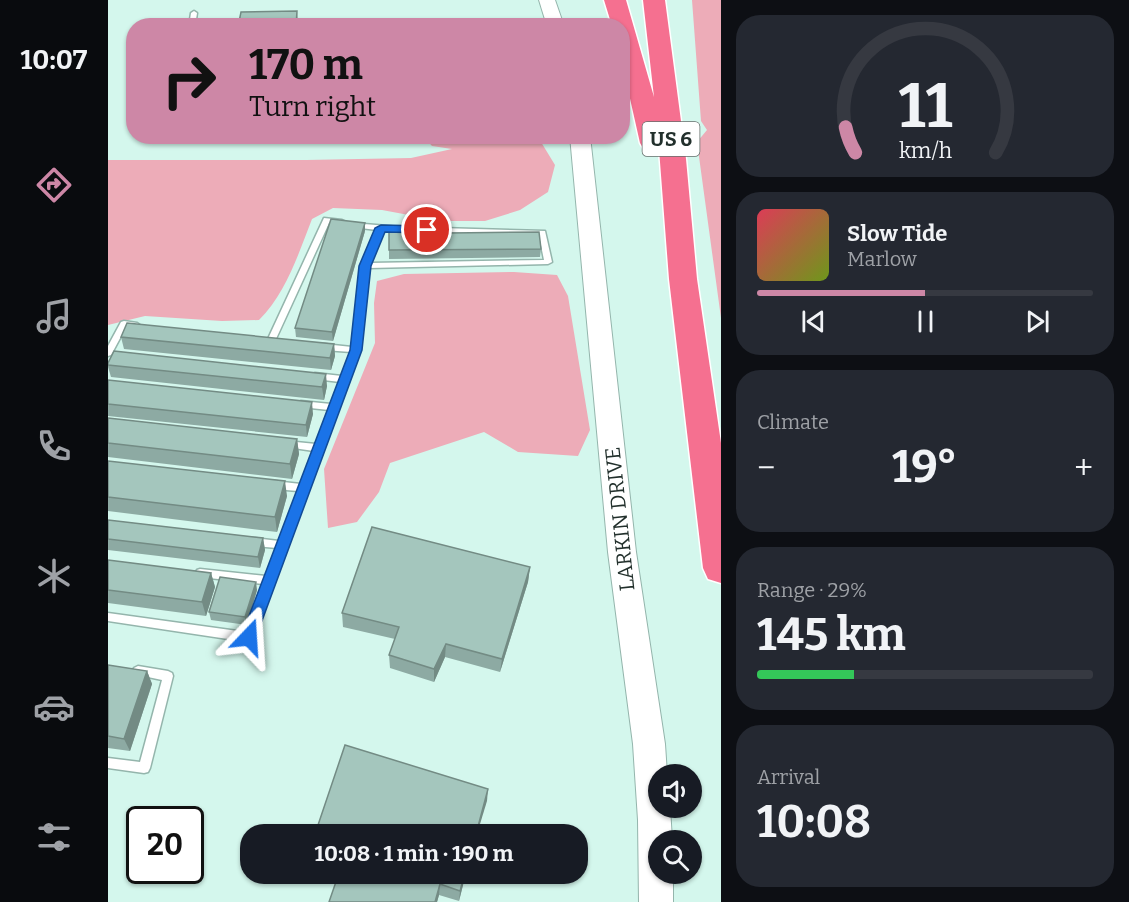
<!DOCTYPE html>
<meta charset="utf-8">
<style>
body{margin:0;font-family:Bitter,serif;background:#242831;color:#f1f3f6;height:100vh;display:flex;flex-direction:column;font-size:22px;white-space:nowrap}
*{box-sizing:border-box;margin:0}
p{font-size:20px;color:#9ea1a6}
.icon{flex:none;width:33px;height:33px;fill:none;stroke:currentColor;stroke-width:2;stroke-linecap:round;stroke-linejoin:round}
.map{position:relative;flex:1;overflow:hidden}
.drawer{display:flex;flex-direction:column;gap:15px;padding:15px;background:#0d0f14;width:408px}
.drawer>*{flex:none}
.top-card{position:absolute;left:18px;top:18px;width:504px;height:126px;border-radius:24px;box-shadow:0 2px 4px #0004;background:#cd87a6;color:#111;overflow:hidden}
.fabs{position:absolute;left:540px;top:764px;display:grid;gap:12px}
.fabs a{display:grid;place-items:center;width:54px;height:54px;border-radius:50%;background:#171b24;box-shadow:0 2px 4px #0004;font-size:30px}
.speed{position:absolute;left:18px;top:806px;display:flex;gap:12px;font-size:30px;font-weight:700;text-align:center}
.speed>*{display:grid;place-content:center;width:78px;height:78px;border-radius:50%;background:#171b24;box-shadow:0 2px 4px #0004;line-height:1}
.speed .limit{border:3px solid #111;border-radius:9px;background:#fff;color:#111}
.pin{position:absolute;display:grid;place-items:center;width:51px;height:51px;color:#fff;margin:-26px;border:3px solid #fff;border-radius:50%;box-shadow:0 2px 6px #0007}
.me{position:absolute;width:66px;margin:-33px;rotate:20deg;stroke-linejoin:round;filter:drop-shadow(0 0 4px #0008)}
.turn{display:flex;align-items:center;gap:21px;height:126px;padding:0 24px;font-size:27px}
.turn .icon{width:78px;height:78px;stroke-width:2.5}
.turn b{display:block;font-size:42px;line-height:51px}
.big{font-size:45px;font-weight:700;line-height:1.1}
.drawer .widget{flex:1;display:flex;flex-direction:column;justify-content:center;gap:9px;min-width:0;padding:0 21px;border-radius:24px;background:#242831}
.drawer .dial{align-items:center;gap:0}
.dial svg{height:156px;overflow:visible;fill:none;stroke:#363941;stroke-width:7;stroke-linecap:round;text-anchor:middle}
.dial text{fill:#f1f3f6;stroke:none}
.song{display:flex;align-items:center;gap:18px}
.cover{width:72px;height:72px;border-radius:9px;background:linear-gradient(135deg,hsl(350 70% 55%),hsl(80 70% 35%))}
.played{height:6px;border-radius:3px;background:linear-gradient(90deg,#cd87a6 50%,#363941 50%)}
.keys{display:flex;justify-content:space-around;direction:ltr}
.heat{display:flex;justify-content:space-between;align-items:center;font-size:33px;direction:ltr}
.charge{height:9px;border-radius:4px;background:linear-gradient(90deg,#34c759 29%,#363941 0)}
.trip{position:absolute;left:132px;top:824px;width:348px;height:60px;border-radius:24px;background:#171b24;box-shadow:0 2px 4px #0004;font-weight:700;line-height:60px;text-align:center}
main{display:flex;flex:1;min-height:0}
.tab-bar{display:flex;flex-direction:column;width:108px;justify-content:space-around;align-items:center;background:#090b0e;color:#9ea1a6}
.tab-bar .icon{width:42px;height:42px}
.tab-bar .on{color:#cd87a6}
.tab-bar b{font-size:27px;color:#f1f3f6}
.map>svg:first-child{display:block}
.green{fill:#edacb8}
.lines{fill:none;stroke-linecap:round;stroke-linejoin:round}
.lane-casing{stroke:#94b5ac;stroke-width:3}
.secondary-casing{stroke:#94b5ac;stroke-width:2}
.highway-casing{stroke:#fff;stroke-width:3}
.lane{fill:#fff;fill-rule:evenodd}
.secondary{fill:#fff;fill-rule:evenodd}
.highway{fill:#f57090;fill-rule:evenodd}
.wall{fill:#8daaa3}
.shaded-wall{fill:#738b84}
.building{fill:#a4c6bd;stroke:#738b84;stroke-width:1.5}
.route{fill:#1a73e8;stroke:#114b97;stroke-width:1.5}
.labels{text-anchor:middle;stroke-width:4.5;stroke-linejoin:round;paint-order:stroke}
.shield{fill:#fff;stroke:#646e6b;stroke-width:1.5}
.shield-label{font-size:20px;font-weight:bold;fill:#22302c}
.street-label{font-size:21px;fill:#22302c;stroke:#fff}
</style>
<main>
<nav class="tab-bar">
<b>10:07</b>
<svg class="icon on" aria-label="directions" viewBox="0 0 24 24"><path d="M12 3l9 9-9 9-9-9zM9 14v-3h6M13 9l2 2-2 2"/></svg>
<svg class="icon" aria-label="music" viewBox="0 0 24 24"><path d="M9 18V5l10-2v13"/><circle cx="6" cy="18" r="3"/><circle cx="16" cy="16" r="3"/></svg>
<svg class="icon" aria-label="phone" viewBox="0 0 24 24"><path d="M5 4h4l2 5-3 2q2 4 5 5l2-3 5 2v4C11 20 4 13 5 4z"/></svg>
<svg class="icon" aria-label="climate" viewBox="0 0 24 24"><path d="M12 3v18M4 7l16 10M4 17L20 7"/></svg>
<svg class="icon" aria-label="car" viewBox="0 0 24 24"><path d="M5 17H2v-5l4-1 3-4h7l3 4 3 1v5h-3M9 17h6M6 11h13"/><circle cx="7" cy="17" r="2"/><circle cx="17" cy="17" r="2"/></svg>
<svg class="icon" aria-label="filters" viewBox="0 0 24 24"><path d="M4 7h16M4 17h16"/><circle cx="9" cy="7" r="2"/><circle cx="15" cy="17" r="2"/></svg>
</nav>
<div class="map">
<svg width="613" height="902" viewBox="0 0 613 902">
<rect width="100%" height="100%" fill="#d4f7ed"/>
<g class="green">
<polygon points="584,0 613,0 613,318 589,142 599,130 593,121"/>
<path d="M 435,137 L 433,142 L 447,165 L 440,192 L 412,210 L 377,221 L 333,221 L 274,210 L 225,208 L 204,219 C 190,255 178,293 151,320 L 114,321 L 37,316 L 0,325 L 0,160 L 198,160 L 303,158 L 344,149 L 324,146 L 316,137 Z"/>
<polygon points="406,272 449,275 460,296 482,430 470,456 410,452 376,432 282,463 271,492 249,522 220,528 216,469 267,343 266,303 269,281 296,274"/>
</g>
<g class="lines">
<defs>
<g id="lane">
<polygon points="86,11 89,13 87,26 81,26 83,13"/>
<polygon points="216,218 234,220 238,222 234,224 221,223 167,341 166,343 160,343 159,341"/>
<polygon points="244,223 292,227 296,229 292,231 276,230 262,263 436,260 431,235 329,232 328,230 332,228 437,231 444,262 440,264 261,268 252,350 144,640 140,642 0,621 0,613 137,632 155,584 92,577 89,576 87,573 89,570 92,569 158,576 169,548 145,546 142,545 140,542 142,539 145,538 171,541 190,491 166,489 163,488 161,485 163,482 166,481 193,484 206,451 178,447 174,444 178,441 208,444 221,410 193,407 189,404 193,401 223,404 232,382 207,379 203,376 207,373 234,376 243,352 216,350 212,347 216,344 244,347 253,266 269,230 244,227"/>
<polygon points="16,321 29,323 33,326 29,329 18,327 3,355 0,356 0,346 13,322"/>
<polygon points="30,666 60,671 64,673 65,676 42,768 40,772 36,773 0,768 0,758 32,762 54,680 26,674 25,671 26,668"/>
</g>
<g id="secondary">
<polygon points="431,0 447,0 456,26 439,26"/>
<polygon points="462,136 482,136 528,552 557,744 559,774 550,774 550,807 562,807 564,840 550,840 550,873 565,873 565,902 531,902 530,820 525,744 500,552"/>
</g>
<polygon id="highway" points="496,0 518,0 546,97 535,0 557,0 578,159 589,279 613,443 613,583 600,579 595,568 561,279 551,149 544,150 535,148 532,143 514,63 514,26 504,26"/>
</defs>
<use href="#lane" class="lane-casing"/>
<use href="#secondary" class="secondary-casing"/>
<use href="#highway" class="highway-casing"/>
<use href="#lane" class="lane"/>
<use href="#secondary" class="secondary"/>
<use href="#highway" class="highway"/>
</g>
<g class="wall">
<polygon points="281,228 342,233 433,249 432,257 281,259"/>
<polygon points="257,231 225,341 188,337 187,328"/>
<polygon points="13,337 226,344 227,356 223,370 16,349"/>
<polygon points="0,363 219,386 216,400 3,377 0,367"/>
<polygon points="0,380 205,414 199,437 0,416"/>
<polygon points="0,418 189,439 191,454 184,479 0,457"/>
<polygon points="0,461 179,496 169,532 0,511"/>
<polygon points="0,520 155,538 157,550 152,568 0,550"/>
<polygon points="0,560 103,573 107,587 98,616 0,603"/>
<polygon points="422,567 420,582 392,672 337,657 326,682 282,668 281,655 287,639 235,627 234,613"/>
<polygon points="149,590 139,625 103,620 101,612"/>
<polygon points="0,665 39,671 44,684 22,751 0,748"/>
<polygon points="358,873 351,901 331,895 329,902 221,902"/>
</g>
<g class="shaded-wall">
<polygon points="189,11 190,26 188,26"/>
<polygon points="257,223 257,231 225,341 224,332"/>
<polygon points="226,344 227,356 223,370 222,358"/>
<polygon points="218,374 219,386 216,400 214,387"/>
<polygon points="204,402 205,414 199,437 198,425"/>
<polygon points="189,439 191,454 184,479 182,464"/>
<polygon points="177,481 179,496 169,532 167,517"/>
<polygon points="155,538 157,550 152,568 150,557"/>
<polygon points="422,567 420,582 392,672 394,659"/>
<polygon points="103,573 107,587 98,616 94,602"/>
<polygon points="148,582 149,590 139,625 137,617"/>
<polygon points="338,644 337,657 326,682 326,669"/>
<polygon points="39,671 44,684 22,751 16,739"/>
<polygon points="380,789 379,801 369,834 368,834"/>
<polygon points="357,873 358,873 351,901 352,891"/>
<polygon points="332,884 331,895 329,902 327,902"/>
</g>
<g class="building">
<polygon points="189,11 188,26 64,26 131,22 133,12"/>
<polygon points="223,219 257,223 224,332 187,328"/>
<polygon points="281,228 342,228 342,233 431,232 433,249 281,250"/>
<polygon points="19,323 226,344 222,358 13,337"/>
<polygon points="6,351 218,374 214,387 0,365 0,363"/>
<polygon points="0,380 204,402 198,425 0,404"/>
<polygon points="0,418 189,439 182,464 0,443"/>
<polygon points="0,461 177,481 167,517 0,497"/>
<polygon points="0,520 155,538 150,557 0,539"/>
<polygon points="264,527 422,567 394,659 338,644 326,669 281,655 291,627 234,613"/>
<polygon points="0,560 103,573 94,602 0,590"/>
<polygon points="112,577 148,582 137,617 101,612"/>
<polygon points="0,665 39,671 16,739 0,736"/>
<polygon points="237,745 380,789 368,834 207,834"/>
<polygon points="231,873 357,873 352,891 332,884 327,902 221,902"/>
</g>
<polygon class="route" points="273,225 319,226 325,230 319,233 277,232 263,266 254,350 148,637 146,642 141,644 135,642 133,637 242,350 251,266 267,228"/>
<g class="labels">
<rect class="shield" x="534.5" y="122" width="57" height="34" rx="4.5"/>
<g class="shield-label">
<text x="563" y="146">US 6</text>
</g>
<g class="street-label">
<text transform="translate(512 519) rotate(-96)" y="7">LARKIN DRIVE</text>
</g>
</g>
</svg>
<div class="fabs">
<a><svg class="icon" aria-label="sound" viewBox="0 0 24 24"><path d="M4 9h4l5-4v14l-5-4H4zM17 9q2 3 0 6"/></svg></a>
<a><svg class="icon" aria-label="search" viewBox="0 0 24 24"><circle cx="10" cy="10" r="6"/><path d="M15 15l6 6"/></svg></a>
</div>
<div class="speed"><div class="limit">20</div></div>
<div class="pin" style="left:319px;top:230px;background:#d93025"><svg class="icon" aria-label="arrive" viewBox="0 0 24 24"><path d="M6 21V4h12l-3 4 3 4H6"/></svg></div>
<svg class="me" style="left:141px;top:637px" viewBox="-20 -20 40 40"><path d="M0-17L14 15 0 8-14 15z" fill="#1a73e8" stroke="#fff" stroke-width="4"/></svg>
<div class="trip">10:08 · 1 min · 190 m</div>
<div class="top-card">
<div class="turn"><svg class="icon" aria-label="right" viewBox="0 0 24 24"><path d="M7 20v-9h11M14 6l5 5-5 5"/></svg><div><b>170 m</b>Turn right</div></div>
</div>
</div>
<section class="drawer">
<div class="widget dial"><svg viewBox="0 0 100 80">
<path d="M14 69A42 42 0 1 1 86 69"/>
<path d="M14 69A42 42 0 0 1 9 56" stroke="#cd87a6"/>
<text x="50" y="56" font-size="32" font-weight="700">11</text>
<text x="50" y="72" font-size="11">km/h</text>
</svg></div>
<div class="widget">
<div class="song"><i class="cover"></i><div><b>Slow Tide</b><p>Marlow</p></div></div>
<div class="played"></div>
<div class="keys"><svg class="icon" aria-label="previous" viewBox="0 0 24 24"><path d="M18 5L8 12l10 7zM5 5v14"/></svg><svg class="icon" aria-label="pause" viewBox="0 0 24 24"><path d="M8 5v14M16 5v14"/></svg><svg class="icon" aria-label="next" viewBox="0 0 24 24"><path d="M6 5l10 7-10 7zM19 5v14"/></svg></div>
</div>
<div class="widget"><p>Climate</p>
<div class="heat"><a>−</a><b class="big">19°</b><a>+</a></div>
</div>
<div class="widget"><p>Range · 29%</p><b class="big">145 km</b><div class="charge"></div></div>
<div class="widget"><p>Arrival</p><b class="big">10:08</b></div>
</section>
</main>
